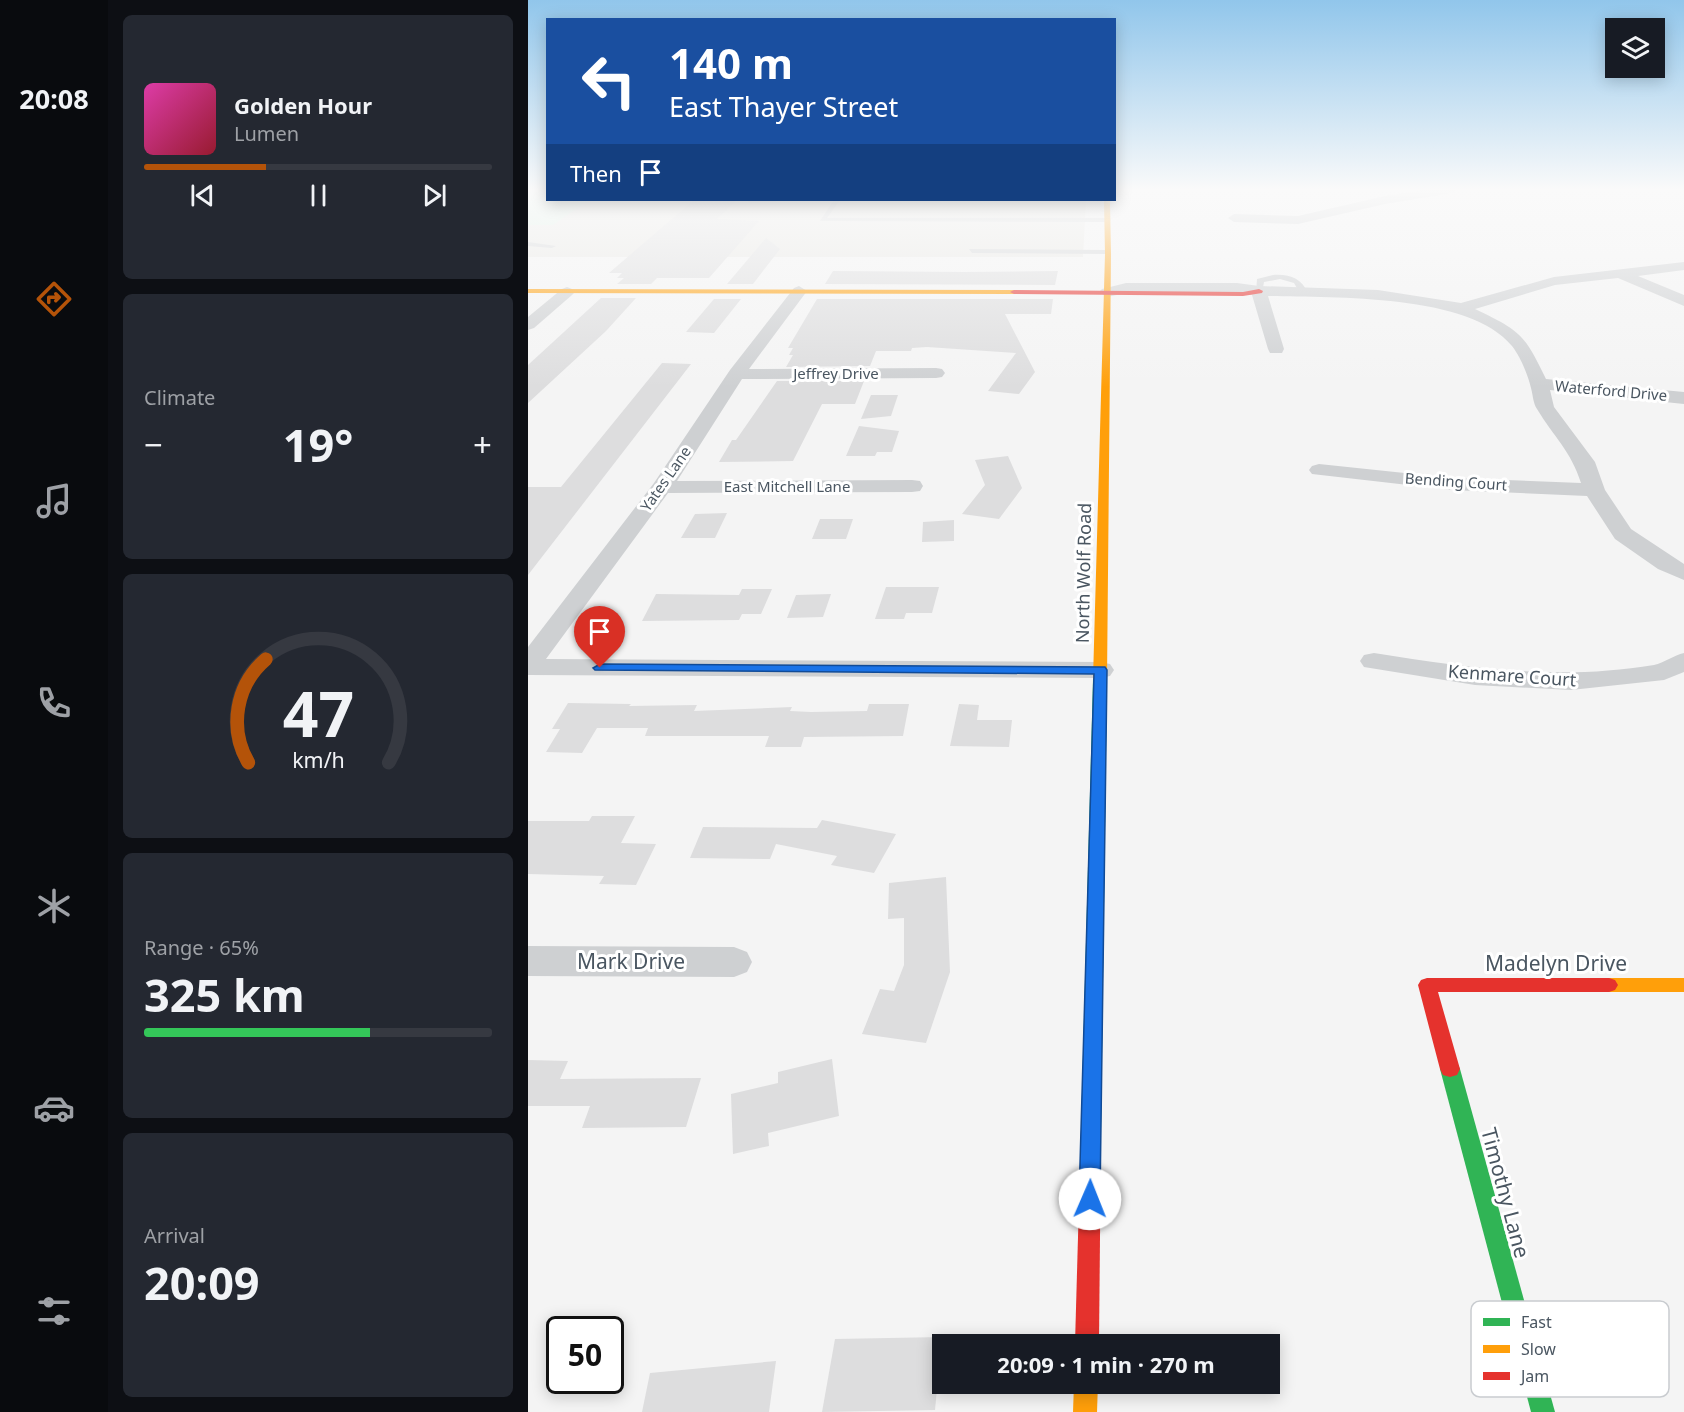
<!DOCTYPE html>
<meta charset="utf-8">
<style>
body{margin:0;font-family:"Noto Sans",sans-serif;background:#242831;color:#f1f3f6;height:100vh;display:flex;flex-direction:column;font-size:22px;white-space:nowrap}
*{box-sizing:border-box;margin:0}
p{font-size:20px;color:#9ea1a6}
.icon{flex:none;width:33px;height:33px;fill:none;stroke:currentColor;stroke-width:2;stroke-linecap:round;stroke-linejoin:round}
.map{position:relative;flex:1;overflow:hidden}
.details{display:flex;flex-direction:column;gap:15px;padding:15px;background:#0d0f14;width:420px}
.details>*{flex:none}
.hud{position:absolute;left:18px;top:18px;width:570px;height:183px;border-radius:0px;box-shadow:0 3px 15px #0003;background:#1a4fa0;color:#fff;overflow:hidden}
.tools{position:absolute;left:1077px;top:18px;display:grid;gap:12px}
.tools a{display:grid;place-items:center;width:60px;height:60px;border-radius:0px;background:#171b24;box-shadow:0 3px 15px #0003;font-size:30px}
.speed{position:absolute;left:18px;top:1316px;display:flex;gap:12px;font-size:30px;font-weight:700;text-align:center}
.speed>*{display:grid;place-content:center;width:78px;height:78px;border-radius:50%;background:#171b24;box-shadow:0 3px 15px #0003;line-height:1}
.speed .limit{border:3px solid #111;border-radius:9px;background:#fff;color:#111}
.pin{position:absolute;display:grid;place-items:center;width:51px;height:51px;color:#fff;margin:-62px -26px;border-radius:50% 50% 50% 0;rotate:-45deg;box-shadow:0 0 6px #0007}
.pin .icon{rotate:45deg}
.me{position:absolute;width:66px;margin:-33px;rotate:1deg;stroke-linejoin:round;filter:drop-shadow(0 0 4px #0008)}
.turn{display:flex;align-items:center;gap:21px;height:126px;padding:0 24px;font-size:27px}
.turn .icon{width:78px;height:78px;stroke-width:2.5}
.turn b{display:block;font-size:42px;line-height:51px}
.then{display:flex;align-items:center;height:57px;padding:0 24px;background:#0003;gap:12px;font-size:22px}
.big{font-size:45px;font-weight:700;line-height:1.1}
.details .tile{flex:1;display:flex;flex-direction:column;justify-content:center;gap:9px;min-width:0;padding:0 21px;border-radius:9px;background:#242831}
.details .dial{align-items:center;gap:0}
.dial svg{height:156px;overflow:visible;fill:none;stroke:#363941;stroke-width:7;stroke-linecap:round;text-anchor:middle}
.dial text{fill:#f1f3f6;stroke:none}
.song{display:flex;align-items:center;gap:18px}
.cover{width:72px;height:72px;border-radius:9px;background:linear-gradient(135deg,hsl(320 70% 55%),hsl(350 70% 35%))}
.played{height:6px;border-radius:3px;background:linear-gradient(90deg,#b45309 35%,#363941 35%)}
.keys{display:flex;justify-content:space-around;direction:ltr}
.heat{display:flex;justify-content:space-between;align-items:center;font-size:33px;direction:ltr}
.charge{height:9px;border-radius:4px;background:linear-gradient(90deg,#34c759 65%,#363941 0)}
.trip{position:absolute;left:404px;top:1334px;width:348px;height:60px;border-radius:0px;background:#171b24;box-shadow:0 3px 15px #0003;font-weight:700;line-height:60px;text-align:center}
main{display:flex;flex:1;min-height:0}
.tab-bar{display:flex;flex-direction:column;width:108px;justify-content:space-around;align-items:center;background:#090b0e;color:#9ea1a6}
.tab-bar .icon{width:42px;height:42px}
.tab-bar .active{color:#b45309}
.tab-bar b{font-size:27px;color:#f1f3f6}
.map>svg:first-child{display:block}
.commercial{fill:#e8e7e3}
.green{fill:#d9f2e3}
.building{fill:#ddddde}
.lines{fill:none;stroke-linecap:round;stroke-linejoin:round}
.lane{fill:#ced0d2;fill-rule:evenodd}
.street{fill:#ced0d2;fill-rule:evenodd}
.fast{fill:#30b455;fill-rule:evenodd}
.slow{fill:#ff9f0a;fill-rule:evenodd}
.jam{fill:#e5322d;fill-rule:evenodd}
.route{fill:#1a73e8;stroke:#114b97;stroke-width:1.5}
.labels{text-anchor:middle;stroke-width:6;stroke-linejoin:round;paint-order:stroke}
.far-street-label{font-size:15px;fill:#4a5661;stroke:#fff}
.street-label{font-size:18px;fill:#4a5661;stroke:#fff}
.near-street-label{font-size:21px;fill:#4a5661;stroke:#fff}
.key{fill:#fff;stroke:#c9ccd0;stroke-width:1.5}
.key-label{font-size:16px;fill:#4a5661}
</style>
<main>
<nav class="tab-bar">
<b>20:08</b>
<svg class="icon active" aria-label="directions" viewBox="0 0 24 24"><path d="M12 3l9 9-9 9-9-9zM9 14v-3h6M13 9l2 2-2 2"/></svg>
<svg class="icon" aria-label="music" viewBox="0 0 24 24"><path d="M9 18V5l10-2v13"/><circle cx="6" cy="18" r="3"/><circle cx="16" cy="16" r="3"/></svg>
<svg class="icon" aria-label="phone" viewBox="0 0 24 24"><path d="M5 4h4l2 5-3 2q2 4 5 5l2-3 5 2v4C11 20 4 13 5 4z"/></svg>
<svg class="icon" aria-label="climate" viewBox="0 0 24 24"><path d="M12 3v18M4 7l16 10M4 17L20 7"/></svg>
<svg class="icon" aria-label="car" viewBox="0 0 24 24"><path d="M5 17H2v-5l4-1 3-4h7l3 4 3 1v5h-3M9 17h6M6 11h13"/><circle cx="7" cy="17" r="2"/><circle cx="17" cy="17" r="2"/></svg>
<svg class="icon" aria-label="filters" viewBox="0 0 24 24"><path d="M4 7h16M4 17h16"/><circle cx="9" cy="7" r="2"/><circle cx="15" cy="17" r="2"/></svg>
</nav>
<section class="details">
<div class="tile">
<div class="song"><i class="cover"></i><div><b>Golden Hour</b><p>Lumen</p></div></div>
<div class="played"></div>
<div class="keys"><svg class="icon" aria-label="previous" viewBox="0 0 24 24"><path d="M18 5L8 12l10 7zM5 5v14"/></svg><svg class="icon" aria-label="pause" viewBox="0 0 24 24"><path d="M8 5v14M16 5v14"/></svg><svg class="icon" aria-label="next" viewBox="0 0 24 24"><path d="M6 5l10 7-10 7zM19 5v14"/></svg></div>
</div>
<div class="tile"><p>Climate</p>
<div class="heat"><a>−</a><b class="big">19°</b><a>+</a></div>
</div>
<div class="tile dial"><svg viewBox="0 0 100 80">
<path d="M14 69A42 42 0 1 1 86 69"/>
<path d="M14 69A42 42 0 0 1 23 16" stroke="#b45309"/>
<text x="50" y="56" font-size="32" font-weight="700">47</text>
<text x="50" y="72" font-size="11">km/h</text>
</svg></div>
<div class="tile"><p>Range · 65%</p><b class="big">325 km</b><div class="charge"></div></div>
<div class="tile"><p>Arrival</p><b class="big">20:09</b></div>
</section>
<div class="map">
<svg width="1156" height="1412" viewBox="0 0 1156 1412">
<rect width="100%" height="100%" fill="#f4f4f4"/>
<polygon class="commercial" points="0,189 19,189 20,200 558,200 555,257 0,257"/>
<polygon class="green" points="0,192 19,192 20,200 61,200 25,225 0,225"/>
<g class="building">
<polygon points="166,200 209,200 189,219 231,221 181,278 129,278 123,284 89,284 96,278 89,278 94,273 81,273"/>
<polygon points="238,238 252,249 225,284 199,284"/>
<polygon points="305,271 437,272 530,271 527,285 297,284"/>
<polygon points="73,298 108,298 78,331 0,403 0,365"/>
<polygon points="186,299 213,299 186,333 158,332"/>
<polygon points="289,299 525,299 523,314 477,314 507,372 491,394 460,391 488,353 399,347 384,348 383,351 348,351 342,366 258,367 265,355 261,355 265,348 260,348"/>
<polygon points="134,363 163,364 0,575 0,487 33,487"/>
<polygon points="249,381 336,381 327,404 294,404 265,461 191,462 204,440 208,440"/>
<polygon points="343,395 370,395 363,416 333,419"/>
<polygon points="331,426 371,431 364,452 349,452 347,456 318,456"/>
<polygon points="480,456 494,488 471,519 434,514 457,485 447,460"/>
<polygon points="199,513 187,538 153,538 167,514"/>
<polygon points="292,519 325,519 318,539 284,539"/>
<polygon points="426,520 426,541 394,542 395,522"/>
<polygon points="358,587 411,587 404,613 378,613 376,619 347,619"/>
<polygon points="214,589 244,589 233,614 214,614 211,620 114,621 128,594 211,595"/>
<polygon points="303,594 295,617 259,618 268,595"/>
<polygon points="40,703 103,704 101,706 169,705 166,711 264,707 262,711 283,712 339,711 341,704 381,704 375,736 276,737 273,747 237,747 241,736 117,736 120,728 69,728 54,753 18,752 32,729 24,729"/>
<polygon points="431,704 451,705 449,720 484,720 481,747 422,746"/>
<polygon points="64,816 107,816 93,843 128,844 108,885 71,884 76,876 0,874 0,821 61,821"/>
<polygon points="294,820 368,834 346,873 303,865 309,856 248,844 242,859 162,858 175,827 289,828"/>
<polygon points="418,877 422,972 398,1043 334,1034 352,989 366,991 376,965 376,918 360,919 361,883"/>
<polygon points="304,1059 311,1116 240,1133 241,1146 205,1154 203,1094 250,1083 250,1072"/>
<polygon points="0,1060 40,1061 32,1079 173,1078 158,1127 54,1128 62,1106 0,1106"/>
<polygon points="414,1337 407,1410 294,1412 307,1339"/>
<polygon points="248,1361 241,1412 114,1412 122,1373"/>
</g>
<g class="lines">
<g class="lane">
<polygon points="219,200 267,200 221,203"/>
<polygon points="306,200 312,200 299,218 580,218 583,220 580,222 292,221"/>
<polygon points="0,242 28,246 24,248 0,246"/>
<polygon points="441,249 579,250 583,252 579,254 444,253"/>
<path d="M 745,275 C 762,274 773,278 780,293 L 773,295 L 766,283 L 752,279 L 736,282 L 734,293 L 728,293 L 729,279 Z"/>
</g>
<g class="street">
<polygon points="901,189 930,189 924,193 857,204 770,224 706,222 700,218 706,214 770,216 857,196"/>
<path d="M 1156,262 L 1156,270 L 1110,276 L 1156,295 L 1156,306 L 1090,278 L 1027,285 L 947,309 C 993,331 996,334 1018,379 L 1156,392 L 1156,404 L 1022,390 L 1026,407 L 1067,462 L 1077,490 L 1103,529 L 1156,564 L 1156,580 L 1130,569 L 1087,539 L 1059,496 L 924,490 L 784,474 L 781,470 L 784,466 L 791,464 L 924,478 L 1053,483 C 1043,451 1026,437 1009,409 C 1005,403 1005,395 1003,388 C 1000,375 992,356 984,346 C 941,293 804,298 740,296 L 756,349 L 754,353 L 742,353 L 740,349 L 724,295 L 709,293 L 598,293 L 579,297 L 571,292 L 574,289 L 598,283 L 709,283 L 731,286 L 850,290 L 933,303 L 1026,277 Z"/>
<polygon points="271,286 279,291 221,369 408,368 414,369 417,373 414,377 408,378 214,379 149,481 384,480 392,481 395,486 392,491 384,492 140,493 18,659 572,662 582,664 586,670 582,676 572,678 0,675 0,647 126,483 202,370 266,288"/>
<polygon points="39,287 44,289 47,292 44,295 6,328 0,330 0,317 34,289"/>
<path d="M 846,653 C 940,668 1031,681 1126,665 C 1136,663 1146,655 1156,653 L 1156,672 L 1136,680 L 1043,690 L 947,685 L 836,667 L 832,661 L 836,655 Z"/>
<polygon points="0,946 206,947 219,952 224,962 219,972 206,977 0,976"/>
</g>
<g class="fast">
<polygon points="572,675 579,679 573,1130 570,1136 563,1139 556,1136 553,1130 565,679"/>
<polygon points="922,1061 929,1063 932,1069 1027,1412 1003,1412 912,1069 915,1063"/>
</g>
<g class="slow">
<polygon points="576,200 582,200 583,254 579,679 572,683 565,679 577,254"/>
<polygon points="0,289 486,290 490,292 486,294 0,293"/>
<polygon points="1081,978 1156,978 1156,992 1081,992 1075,990 1072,985 1075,980"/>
<polygon points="546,1383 570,1383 569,1412 545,1412"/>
</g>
<g class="jam">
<polygon points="731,289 735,291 734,293 715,296 486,294 482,292 486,290 715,292"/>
<polygon points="899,978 1081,978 1087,980 1090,985 1087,990 1081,992 910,992 932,1069 929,1075 922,1077 915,1075 912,1069 890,985 893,980"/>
<polygon points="563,1121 570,1124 573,1130 571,1344 547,1344 553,1130 556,1124"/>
</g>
</g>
<linearGradient id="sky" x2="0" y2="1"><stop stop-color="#91c6eb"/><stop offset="0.49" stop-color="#fafafa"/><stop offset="1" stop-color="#fafafa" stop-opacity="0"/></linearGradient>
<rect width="1156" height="387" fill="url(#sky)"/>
<polygon class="route" points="72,664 577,667 579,670 572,1199 569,1206 562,1209 554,1206 551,1199 566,674 67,670 65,668"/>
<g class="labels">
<g class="far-street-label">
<text x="308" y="379">Jeffrey Drive</text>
<text transform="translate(1083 391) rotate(5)" y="5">Waterford Drive</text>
<text transform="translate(138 479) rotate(-55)" y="5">Yates Lane</text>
<text transform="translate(928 482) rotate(4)" y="5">Bending Court</text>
<text x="259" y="492">East Mitchell Lane</text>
</g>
<g class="street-label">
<text transform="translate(556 573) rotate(-89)" y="6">North Wolf Road</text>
<text transform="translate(984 676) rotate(4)" y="6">Kenmare Court</text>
</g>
<g class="near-street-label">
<text x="103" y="969">Mark Drive</text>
<text x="1028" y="971">Madelyn Drive</text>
<text transform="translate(977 1193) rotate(75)" y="7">Timothy Lane</text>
</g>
</g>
<rect x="943" y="1301" width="198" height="96" rx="9" class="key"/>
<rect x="955" y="1318" width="27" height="8" fill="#30b455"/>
<rect x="955" y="1345" width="27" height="8" fill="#ff9f0a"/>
<rect x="955" y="1372" width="27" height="8" fill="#e5322d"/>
<g class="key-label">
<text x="993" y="1328">Fast</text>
<text x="993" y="1355">Slow</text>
<text x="993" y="1382">Jam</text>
</g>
</svg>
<div class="tools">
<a><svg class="icon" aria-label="layers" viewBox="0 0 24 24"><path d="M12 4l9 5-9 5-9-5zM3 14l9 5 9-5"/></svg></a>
</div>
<div class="speed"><div class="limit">50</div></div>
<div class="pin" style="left:72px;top:668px;background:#d93025"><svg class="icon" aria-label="arrive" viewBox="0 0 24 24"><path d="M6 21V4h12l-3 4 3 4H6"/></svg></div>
<svg class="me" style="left:562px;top:1199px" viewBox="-20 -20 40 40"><circle r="19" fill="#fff"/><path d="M0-13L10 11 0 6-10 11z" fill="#1a73e8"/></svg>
<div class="trip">20:09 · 1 min · 270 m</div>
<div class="hud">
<div class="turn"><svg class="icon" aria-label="left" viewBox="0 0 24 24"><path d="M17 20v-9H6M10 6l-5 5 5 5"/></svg><div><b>140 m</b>East Thayer Street</div></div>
<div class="then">Then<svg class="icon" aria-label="arrive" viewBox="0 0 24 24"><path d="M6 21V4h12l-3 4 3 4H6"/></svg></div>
</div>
</div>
</main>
